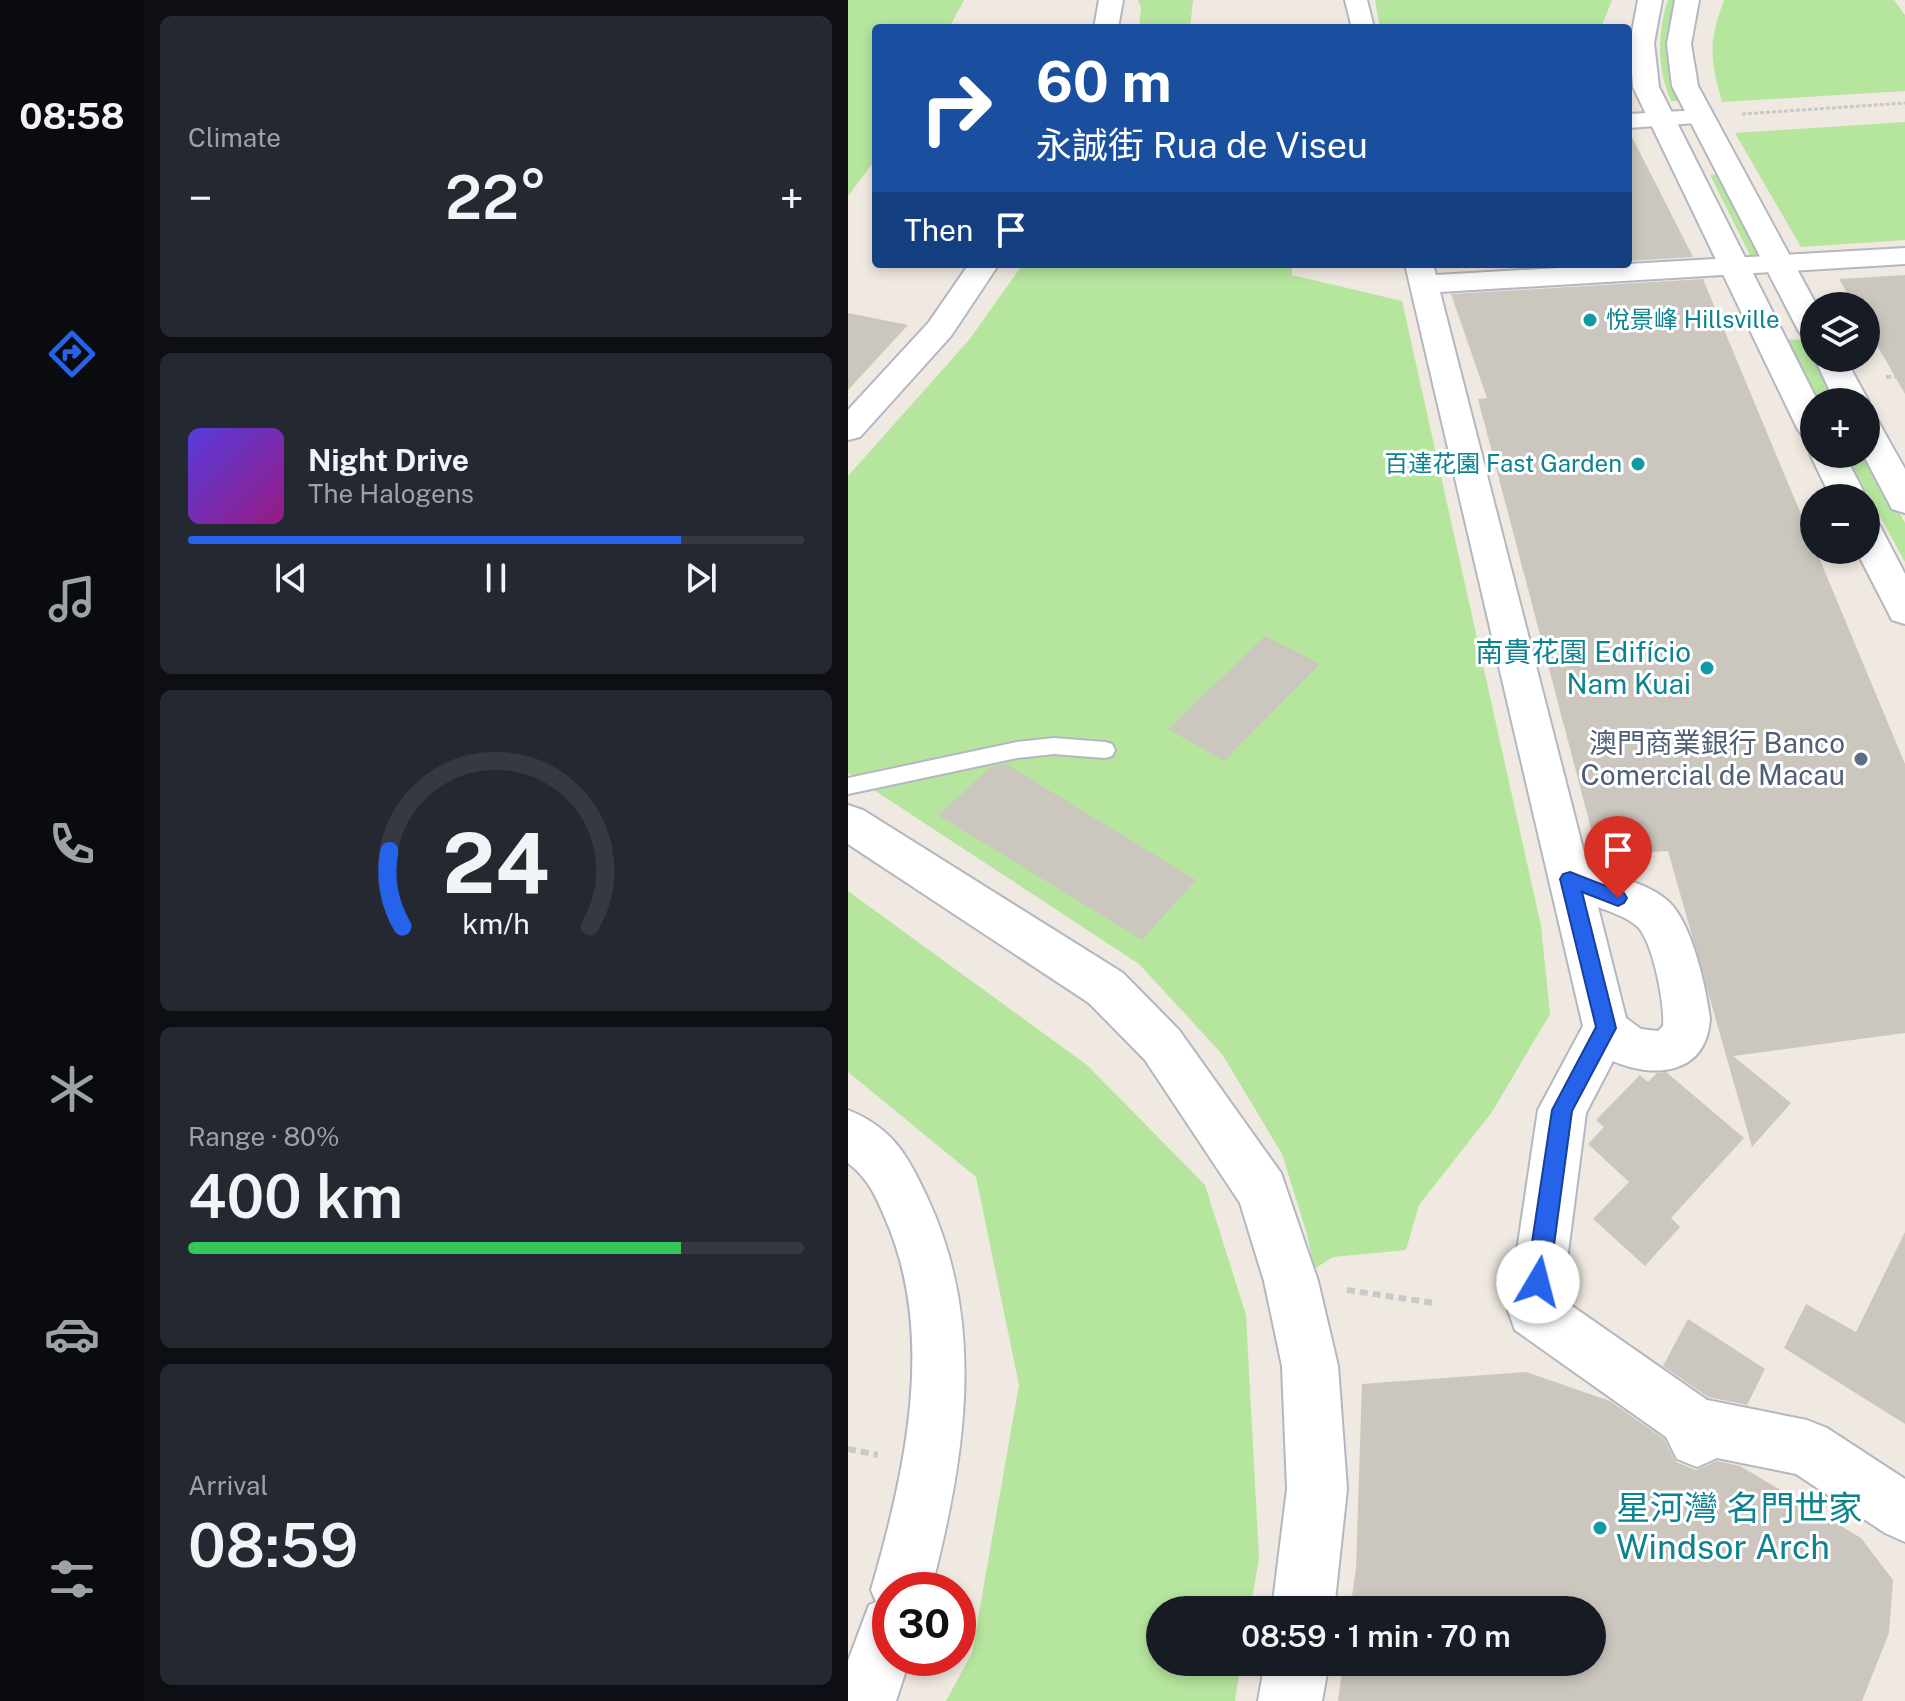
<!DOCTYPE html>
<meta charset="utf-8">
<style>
body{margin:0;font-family:"Public Sans","Noto Sans SC",sans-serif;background:#242831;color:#f1f3f6;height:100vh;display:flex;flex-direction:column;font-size:30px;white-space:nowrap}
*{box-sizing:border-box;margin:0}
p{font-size:26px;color:#9ea1a6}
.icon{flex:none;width:44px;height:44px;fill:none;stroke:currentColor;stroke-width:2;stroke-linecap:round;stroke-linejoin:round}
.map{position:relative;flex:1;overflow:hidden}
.side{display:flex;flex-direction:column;gap:16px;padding:16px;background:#0d0f14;width:704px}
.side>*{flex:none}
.top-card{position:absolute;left:24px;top:24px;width:760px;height:244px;border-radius:8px;box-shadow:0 4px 12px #0003;background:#1a4fa0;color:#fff;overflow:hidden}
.buttons{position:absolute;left:952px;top:292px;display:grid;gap:16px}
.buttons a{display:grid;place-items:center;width:80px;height:80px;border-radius:50%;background:#171b24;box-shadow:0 4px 12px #0003;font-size:40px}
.speed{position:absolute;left:24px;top:1572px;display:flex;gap:16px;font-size:40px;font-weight:700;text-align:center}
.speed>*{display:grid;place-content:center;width:104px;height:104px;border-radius:50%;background:#171b24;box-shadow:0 4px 12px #0003;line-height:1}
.speed .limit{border:12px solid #d22;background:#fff;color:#111}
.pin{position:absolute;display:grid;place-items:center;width:68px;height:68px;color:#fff;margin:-82px -34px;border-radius:50% 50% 50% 0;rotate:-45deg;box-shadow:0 0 8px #0007}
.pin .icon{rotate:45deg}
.me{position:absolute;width:88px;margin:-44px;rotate:8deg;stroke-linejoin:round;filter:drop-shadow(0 0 6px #0008)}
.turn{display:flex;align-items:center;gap:28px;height:168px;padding:0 32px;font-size:36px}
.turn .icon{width:104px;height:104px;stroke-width:2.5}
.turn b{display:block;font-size:56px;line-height:68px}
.then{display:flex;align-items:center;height:76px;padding:0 32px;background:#0003;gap:16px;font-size:30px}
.big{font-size:60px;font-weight:600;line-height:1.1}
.side .tile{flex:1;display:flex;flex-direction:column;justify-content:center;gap:12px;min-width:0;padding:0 28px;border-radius:12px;background:#242831}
.side .dial{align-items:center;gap:0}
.dial svg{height:208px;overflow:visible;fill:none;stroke:#363941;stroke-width:7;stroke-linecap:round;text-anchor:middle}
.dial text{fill:#f1f3f6;stroke:none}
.song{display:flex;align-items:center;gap:24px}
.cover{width:96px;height:96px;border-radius:12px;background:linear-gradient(135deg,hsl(250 70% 55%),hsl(310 70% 35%))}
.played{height:8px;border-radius:4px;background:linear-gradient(90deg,#2563eb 80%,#363941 80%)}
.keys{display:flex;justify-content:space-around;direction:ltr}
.heat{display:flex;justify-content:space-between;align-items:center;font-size:44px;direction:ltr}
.charge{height:12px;border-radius:6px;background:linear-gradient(90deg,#34c759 80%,#363941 0)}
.trip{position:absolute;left:298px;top:1596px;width:460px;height:80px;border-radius:40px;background:#171b24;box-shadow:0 4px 12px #0003;font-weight:600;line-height:80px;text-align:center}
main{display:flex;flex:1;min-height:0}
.dock{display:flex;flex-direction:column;width:144px;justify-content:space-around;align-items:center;background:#090b0e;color:#9ea1a6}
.dock .icon{width:56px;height:56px}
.dock .active{color:#2563eb}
.dock b{font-size:36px;color:#f1f3f6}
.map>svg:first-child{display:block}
.green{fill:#b6e59e}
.building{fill:#cbc7bf}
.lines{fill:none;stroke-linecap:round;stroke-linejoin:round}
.lane-casing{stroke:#b4b7c1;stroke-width:4}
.street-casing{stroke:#b4b7c1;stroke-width:4}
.secondary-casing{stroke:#b4b7c1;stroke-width:4}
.path-far2{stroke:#c9c9c9;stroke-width:3;stroke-dasharray:4 2;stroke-linecap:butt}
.path-far1{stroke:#c9c9c9;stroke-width:4;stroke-dasharray:5 3;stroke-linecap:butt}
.path{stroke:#c9c9c9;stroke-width:6;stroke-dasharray:8 5;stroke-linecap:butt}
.lane{fill:#fff;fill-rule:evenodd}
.street{fill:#fff;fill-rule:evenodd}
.secondary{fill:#fff;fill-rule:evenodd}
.route{fill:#2563eb;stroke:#184099;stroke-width:2}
.culture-dot{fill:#0f9aa8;stroke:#fff;stroke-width:3}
.service-dot{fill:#5c6f8a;stroke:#fff;stroke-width:3}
.labels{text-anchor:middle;stroke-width:6;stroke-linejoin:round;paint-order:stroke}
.far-culture-label{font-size:24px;fill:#0d838f;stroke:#fff;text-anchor:start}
.culture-label{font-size:28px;fill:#0d838f;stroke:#fff;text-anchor:end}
.service-label{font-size:28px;fill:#4e5e75;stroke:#fff;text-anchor:end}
.near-culture-label{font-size:34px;fill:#0d838f;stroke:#fff;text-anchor:start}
</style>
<main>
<nav class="dock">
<b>08:58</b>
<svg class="icon active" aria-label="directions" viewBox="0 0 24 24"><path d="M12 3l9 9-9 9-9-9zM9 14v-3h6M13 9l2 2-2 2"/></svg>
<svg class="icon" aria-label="music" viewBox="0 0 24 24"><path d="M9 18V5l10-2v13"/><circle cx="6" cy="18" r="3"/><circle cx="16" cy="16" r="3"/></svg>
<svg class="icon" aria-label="phone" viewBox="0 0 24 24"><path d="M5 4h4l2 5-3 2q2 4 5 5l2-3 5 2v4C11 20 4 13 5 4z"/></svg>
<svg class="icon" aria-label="climate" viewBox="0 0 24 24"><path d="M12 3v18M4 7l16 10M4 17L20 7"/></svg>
<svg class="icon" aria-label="car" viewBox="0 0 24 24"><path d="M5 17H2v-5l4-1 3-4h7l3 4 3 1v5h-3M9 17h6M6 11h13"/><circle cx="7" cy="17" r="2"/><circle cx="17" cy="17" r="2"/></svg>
<svg class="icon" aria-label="filters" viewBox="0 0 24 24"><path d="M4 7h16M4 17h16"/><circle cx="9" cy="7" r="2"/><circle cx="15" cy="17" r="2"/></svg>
</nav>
<section class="side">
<div class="tile"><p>Climate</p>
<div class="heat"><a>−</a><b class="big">22°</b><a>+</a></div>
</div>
<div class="tile">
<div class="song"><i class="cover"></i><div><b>Night Drive</b><p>The Halogens</p></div></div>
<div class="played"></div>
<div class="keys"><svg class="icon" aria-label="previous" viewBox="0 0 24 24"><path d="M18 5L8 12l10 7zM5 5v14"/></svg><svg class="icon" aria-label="pause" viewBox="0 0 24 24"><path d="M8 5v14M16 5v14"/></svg><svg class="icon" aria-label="next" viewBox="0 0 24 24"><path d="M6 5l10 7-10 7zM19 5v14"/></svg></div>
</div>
<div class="tile dial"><svg viewBox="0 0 100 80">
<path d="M14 69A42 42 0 1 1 86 69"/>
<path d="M14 69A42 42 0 0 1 9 40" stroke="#2563eb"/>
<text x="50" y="56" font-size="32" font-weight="700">24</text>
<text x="50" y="72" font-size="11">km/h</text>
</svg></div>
<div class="tile"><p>Range · 80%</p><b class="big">400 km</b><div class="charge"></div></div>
<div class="tile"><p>Arrival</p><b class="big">08:59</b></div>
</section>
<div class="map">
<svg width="1057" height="1701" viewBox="0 0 1057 1701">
<rect width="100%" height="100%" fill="#efe9e1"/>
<g class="green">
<polygon points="0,0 116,0 101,28 28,28 28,159 0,196"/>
<polygon points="290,0 345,0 342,28 291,28 293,8"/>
<polygon points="527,0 764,0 753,28 532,28"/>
<path d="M 820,0 L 828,0 L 820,31 L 831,101 L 823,101 C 809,69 809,33 820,0 Z"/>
<path d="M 876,0 L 1046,0 L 1057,15 L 1057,91 L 874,102 C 862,57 860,44 876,0 Z"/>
<polygon points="1057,122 1057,240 953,247 887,133"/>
<polygon points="871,174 914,261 905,261 862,175"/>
<polygon points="175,264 444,264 444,275 554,301 693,926 702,1014 644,1112 571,1205 558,1250 485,1257 466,1269 459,1234 434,1154 374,1054 291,964 0,773 0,476 121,340"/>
<polygon points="936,339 955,340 990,402 970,402"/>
<polygon points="1018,453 1057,523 1057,562 998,454"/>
<polygon points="0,891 239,1065 357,1185 398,1315 411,1558 402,1610 312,1610 312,1662 393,1662 387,1701 98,1701 124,1653 171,1385 128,1177 0,1072"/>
</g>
<g class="building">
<polygon points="780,131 781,131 845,257 780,261"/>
<polygon points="1057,275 1057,394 1018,326 1018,306 1007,306 991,279"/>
<polygon points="855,279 1057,764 1057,1033 885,1056 943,1103 904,1147 820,851 750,855 630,399 639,398 603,294"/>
<polygon points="0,313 60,325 0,390"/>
<polygon points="417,636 472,664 376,761 320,729"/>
<polygon points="158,764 348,880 294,940 90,815 143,767"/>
<polygon points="818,1072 896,1138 823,1218 832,1227 797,1266 745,1219 781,1182 740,1144 756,1127 748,1120 792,1075 800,1082 809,1073"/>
<polygon points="1057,1232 1057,1424 936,1348 958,1304 1008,1332"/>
<polygon points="840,1319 917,1369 899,1405 860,1397 815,1366"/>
<polygon points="678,1372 762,1401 816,1439 828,1462 848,1470 869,1461 892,1466 1013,1538 1045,1580 1041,1633 1014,1701 490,1701 495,1662 744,1662 744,1610 502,1610 508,1568 514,1384"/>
</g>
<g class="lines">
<defs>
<polygon id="lane" points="206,738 257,742 264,744 267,750 264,756 257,758 206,754 169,758 0,794 0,778 169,742"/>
<g id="street">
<polygon points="497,0 519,0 526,28 504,28"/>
<polygon points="853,110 862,112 865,117 862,122 780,128 780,114"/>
<path d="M 1057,248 L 1057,264 L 592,292 L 740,868 C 765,876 801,883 821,902 C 844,924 858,987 862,1019 C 858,1075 806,1079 765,1061 L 738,1113 L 714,1299 L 859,1400 L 959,1420 L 979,1428 L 1057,1479 L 1057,1542 L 1037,1533 L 948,1474 L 869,1458 L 849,1467 L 829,1459 L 818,1437 L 667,1330 L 660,1311 L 690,1110 L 735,1026 L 557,264 L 585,264 L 588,275 ZM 750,907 C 763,912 779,917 790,927 C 805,943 817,1004 815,1026 L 810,1031 L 793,1029 L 778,1018 Z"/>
<path d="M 0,1110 C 45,1128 60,1156 79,1197 C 139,1324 117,1459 83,1590 L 42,1590 L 42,1658 L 62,1658 L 48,1701 L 0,1701 L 0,1661 L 21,1605 L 28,1602 L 23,1590 C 57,1472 89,1335 37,1218 C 28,1196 19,1177 0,1163 Z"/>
</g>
<g id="secondary">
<polygon points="251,0 275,0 270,28 246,28"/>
<polygon points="790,0 814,0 806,43 811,87 970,402 966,402 966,438 954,435 949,428 785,87 782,43"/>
<polygon points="827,0 851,0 843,44 850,86 969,306 966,306 966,339 955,337 950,330 824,86 819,44"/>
<polygon points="121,264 151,264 103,336 12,437 0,440 0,410 81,322"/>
<polygon points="966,357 997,358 1021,402 1018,406 1018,402 987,402"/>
<polygon points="1018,418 1030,421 1057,469 1057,513 1044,509 1015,454 1018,454"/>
<polygon points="966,448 966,454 996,454 1019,498 1018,499 983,498 962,454"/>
<polygon points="1018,521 1031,524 1057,574 1057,624 1044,620 1008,550 1018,550"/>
<polygon points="0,805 15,810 275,973 331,1030 433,1173 470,1281 490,1366 499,1489 486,1610 424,1610 439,1489 434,1366 416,1281 392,1203 297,1060 241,1003 0,844"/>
<polygon points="417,1662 481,1662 474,1701 410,1701"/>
</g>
</defs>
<use href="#lane" class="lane-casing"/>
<use href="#street" class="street-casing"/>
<use href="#secondary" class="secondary-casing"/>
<polyline class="path-far2" points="894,114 1057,103"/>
<polyline class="path-far1" points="1038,377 1057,376"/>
<g class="path">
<polyline points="499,1290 586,1303"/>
<polyline points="0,1449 30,1455"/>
</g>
<use href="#lane" class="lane"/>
<use href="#street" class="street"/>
<use href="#secondary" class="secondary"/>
</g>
<polygon class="route" points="722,872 776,893 779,898 776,903 770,906 734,892 768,1028 724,1111 701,1282 698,1290 690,1293 682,1290 678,1282 704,1110 748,1027 712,879 715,874"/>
<g class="culture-dot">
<circle cx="742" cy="320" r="8"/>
<circle cx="790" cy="464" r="8"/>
<circle cx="859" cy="668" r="8"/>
<circle cx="752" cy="1528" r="8"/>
</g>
<circle class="service-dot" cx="1013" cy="759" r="8"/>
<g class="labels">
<g class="far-culture-label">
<text x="758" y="328">悅景峰 Hillsville</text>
<text x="774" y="472" text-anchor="end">百達花園 Fast Garden</text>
</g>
<g class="culture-label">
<text x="843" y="662">南貴花園 Edifício<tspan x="843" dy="32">Nam Kuai</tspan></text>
</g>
<g class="service-label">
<text x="997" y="753">澳門商業銀行 Banco<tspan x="997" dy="32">Comercial de Macau</tspan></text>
</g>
<g class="near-culture-label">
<text x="768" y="1520">星河灣 名門世家<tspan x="768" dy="39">Windsor Arch</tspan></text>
</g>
</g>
</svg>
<div class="buttons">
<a><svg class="icon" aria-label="layers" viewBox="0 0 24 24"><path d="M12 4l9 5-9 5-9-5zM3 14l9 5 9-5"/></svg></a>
<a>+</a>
<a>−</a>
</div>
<div class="speed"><div class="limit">30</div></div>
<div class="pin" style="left:770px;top:898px;background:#d93025"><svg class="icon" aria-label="arrive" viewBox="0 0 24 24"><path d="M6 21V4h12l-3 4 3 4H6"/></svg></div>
<svg class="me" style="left:690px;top:1282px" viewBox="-20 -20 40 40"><circle r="19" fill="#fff"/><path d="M0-13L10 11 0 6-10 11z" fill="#2563eb"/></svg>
<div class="trip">08:59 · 1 min · 70 m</div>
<div class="top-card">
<div class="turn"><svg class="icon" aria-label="right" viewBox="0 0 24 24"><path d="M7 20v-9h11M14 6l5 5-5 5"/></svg><div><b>60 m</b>永誠街 Rua de Viseu</div></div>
<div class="then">Then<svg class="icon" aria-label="arrive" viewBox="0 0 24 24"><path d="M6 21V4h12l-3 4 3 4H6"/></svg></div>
</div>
</div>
</main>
